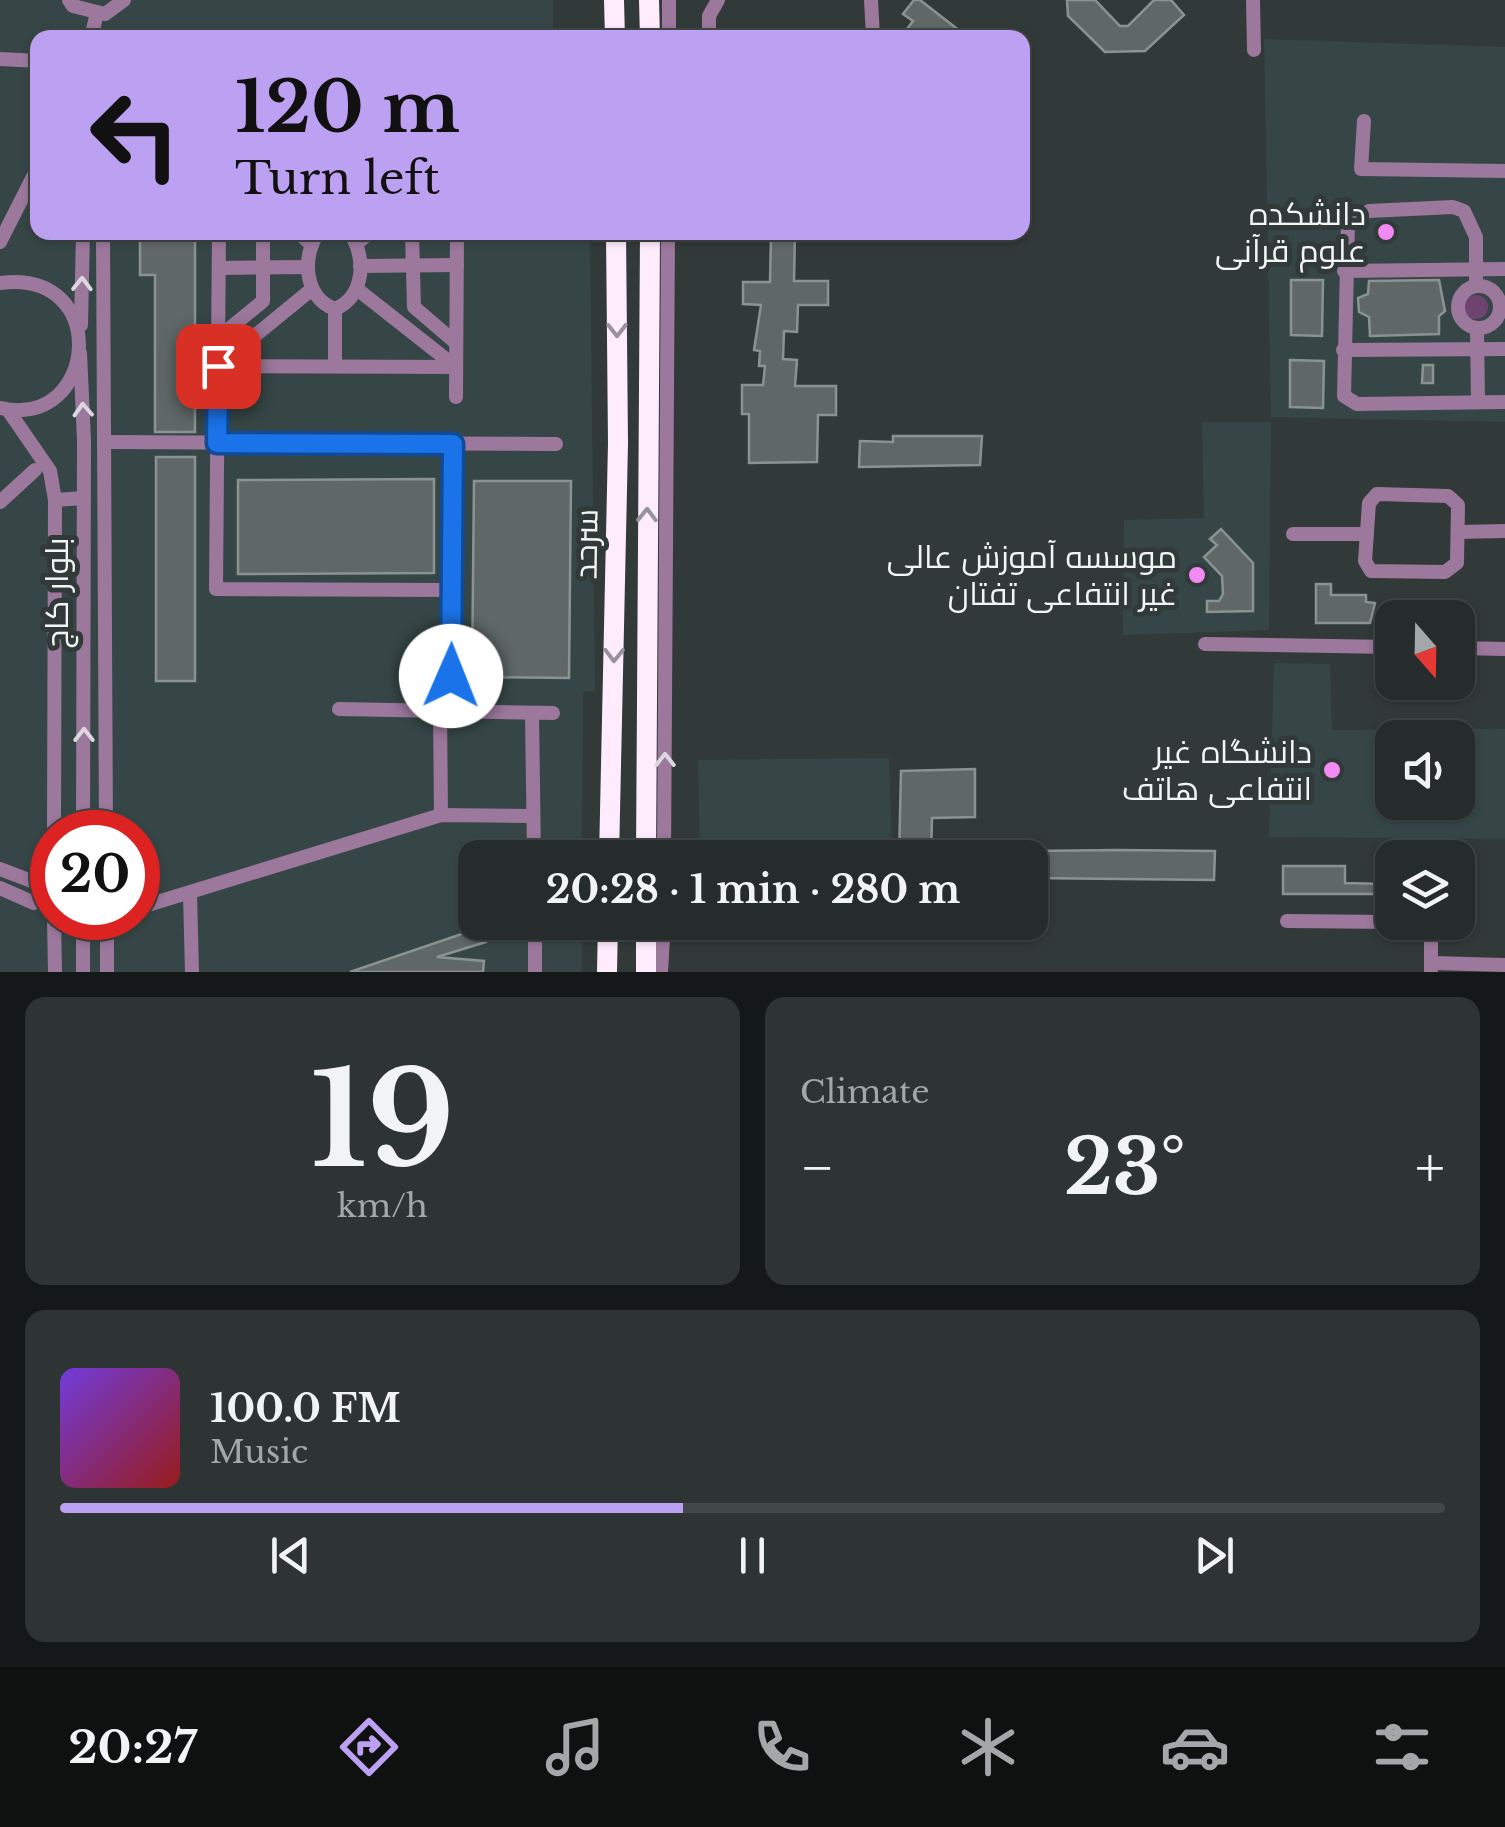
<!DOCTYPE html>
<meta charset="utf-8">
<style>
body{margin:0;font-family:"Libre Baskerville",Cairo,serif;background:#2e3333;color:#f1f3f6;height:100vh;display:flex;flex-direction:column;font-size:38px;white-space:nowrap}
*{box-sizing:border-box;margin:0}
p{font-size:32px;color:#a4a7a9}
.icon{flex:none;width:55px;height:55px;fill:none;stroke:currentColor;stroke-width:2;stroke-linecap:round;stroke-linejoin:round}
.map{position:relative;height:972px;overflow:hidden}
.sheet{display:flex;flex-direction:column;gap:25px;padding:25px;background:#151818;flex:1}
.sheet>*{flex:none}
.guide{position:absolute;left:30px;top:30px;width:1000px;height:210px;border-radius:20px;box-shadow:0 2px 8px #0004,0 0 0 2px #424747;background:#bca0f2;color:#111;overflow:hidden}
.needle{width:65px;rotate:160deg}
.fabs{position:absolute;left:1375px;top:600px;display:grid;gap:20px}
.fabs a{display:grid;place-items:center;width:100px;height:100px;border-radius:20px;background:#262b2b;box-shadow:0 2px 8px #0004,0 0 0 2px #424747;font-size:50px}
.speed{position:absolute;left:30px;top:810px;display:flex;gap:20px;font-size:50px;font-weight:700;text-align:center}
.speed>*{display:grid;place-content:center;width:130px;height:130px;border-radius:50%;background:#262b2b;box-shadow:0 2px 8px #0004,0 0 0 2px #424747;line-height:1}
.speed .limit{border:15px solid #d22;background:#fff;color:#111}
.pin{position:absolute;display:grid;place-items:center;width:85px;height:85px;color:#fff;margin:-42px;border-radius:20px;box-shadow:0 5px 15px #0006}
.me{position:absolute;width:110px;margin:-55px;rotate:1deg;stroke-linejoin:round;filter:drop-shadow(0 0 8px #0008)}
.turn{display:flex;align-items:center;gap:35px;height:210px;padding:0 40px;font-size:45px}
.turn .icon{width:130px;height:130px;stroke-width:2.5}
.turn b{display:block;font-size:70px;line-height:85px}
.big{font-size:75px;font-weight:700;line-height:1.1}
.sheet .tile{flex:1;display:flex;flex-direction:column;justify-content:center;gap:15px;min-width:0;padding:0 35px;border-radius:20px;background:#2e3333}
.sheet .dial{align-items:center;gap:0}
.dial b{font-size:130px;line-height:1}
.song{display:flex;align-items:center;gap:30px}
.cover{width:120px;height:120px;border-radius:15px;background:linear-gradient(135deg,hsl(260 70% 55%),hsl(0 70% 35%))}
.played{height:10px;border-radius:5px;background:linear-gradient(90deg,#bca0f2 45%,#424747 45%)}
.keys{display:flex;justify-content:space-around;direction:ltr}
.heat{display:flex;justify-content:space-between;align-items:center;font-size:55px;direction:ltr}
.sheet .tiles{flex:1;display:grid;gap:25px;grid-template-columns:1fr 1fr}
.tile:last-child{grid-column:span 2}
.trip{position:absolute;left:458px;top:840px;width:590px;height:100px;border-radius:20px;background:#262b2b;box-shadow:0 2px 8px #0004,0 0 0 2px #424747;font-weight:700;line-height:100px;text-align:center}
.dock{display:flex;height:160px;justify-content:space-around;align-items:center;background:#0f1111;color:#a4a7a9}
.dock .icon{width:70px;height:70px}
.dock .active{color:#bca0f2}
.dock b{font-size:45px;color:#f1f3f6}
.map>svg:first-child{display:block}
.built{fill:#364646;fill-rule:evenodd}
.green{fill:#6f436f}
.building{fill:#5f6767;stroke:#8a9392;stroke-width:2.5}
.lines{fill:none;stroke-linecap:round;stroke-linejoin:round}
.minor{stroke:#9c789c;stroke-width:14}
.highway{stroke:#feecfd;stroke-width:20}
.oneway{stroke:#dcd6df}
.oneway2{stroke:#98929b}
.route-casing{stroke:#114b97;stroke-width:25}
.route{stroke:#1a73e8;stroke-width:18}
.poi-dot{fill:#f28af3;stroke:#323939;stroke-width:4}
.labels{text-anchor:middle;stroke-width:10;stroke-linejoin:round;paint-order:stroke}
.poi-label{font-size:32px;fill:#f1f6f5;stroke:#323939;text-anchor:end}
.street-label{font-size:32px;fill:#f1f6f5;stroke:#323939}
</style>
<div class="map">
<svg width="1505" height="972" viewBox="0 0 1505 972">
<rect width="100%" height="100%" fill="#323939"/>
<g class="built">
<path d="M 0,0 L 553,0 L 553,37 L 38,38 L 38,232 L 590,233 L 595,691 L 583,692 L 582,857 L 475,858 L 475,922 L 582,923 L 582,972 L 0,972 ZM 52,832 L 138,832 L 138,918 L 52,918 Z"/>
<polygon points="1264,39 1505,47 1505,422 1271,417"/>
<polygon points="1202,422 1271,422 1269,630 1123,635 1124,520 1204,518"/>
<path d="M 1274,663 L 1330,664 L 1332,730 L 1505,729 L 1505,839 L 1269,837 ZM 1392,738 L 1458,738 L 1458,802 L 1392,802 Z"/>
<polygon points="889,758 892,849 880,851 879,857 700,857 698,760"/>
</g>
<circle class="green" cx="1476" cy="307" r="12"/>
<g class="building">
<polygon points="914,0 920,0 969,38 910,38 904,33 913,21 903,14"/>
<polygon points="1067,0 1095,0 1120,26 1128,26 1154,0 1171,0 1184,15 1145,51 1105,52 1068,16"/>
<polygon points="140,232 195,232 195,432 155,432 155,275 140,275"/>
<polygon points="782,232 795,232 794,281 828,281 828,305 798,305 797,332 784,331 783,359 797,360 795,386 836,386 836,415 818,415 817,462 749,463 749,414 742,414 742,385 763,385 765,366 759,366 760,351 754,350 761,305 743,304 743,282 770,282 771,237 782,237"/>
<polygon points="1291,280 1323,280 1322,336 1291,335"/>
<polygon points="1439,280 1445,311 1439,316 1439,334 1370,336 1369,317 1359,312 1358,298 1368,294 1369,281"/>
<polygon points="1290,360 1324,361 1323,408 1290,407"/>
<polygon points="1423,365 1433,365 1433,383 1422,383"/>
<polygon points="893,436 982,436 980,465 859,467 860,441 893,442"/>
<rect x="156" y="457" width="39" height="224"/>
<polygon points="434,479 434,573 238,574 238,480"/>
<polygon points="474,481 571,481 569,678 472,677"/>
<polygon points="1221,529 1253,563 1253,611 1207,612 1207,601 1219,601 1223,594 1222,576 1204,557 1217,545 1210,539"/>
<polygon points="1316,584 1331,584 1331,595 1366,595 1366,602 1375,603 1370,623 1316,623"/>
<polygon points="975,769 975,817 932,818 931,858 899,858 901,771"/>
<polygon points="1118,850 1215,851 1214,880 1030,878 1030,851"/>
<polygon points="1283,866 1345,866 1345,883 1384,884 1384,894 1283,894"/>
<polygon points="488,925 486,942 437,957 484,961 483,972 350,972"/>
</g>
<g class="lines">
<g class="minor">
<polyline points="69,0 73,6 105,14 124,0"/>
<polyline points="871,0 873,36"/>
<polyline points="1253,0 1254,50"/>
<polyline points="91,38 97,13"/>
<polyline points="669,38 669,0"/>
<polyline points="709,38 709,16 718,0"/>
<polyline points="863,38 885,38"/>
<polyline points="0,59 38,61"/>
<polyline points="1364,121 1361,169 1505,171"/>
<polyline points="103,232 106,832"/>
<polyline points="219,232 216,589 451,590"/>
<polyline points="297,232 312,245"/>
<path d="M 319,232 C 301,256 304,298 335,309 C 365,297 367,256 349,232"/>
<polyline points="412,232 414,307 456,343"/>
<polyline points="0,242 38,167"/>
<polyline points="356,244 371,232"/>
<polyline points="360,266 457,265"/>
<polyline points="219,268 308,267"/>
<polyline points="1344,271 1505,269"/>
<path d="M 0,283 C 112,268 98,430 1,408"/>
<polyline points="1476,285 1476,237 1464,211 1453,207 1369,211 1348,221 1344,396 1357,404 1505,402"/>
<circle cx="1479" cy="307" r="21"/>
<polyline points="357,289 456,367"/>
<polyline points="335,309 335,366"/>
<polyline points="81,325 83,232"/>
<polyline points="1477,329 1478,402"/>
<polyline points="218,338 263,301 263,232"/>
<polyline points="1343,350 1505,349"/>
<polyline points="80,353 84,440 83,832"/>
<polyline points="218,366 456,367"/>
<polyline points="218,366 312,289"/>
<polyline points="456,397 457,232"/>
<polyline points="8,410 50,471 55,500 54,832"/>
<polyline points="104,442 556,444"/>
<polygon points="1377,494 1448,496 1458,505 1457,563 1445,572 1371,571 1365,561 1369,503"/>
<polyline points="55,500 84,498"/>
<polyline points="0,502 35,470"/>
<polyline points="1458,532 1505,531"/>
<polyline points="1293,534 1367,534"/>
<polyline points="1205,644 1392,647"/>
<polyline points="1458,648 1505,649"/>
<polyline points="451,675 453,444"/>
<polyline points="339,709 553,713"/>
<polyline points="440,711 441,815"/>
<polyline points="532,713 534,858"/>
<polyline points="664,858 668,232"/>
<polyline points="0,869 34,882"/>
<polyline points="0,888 34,903"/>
<polyline points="190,894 192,972"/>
<polyline points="138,908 441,815 533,816"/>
<polyline points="54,918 55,972"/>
<polyline points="107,918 107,972"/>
<polyline points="1287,921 1392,922"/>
<polyline points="535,922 535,972"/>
<polyline points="1419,922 1431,930 1431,970"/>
<polyline points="1432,963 1505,965"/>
<polyline points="83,972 83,918"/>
<polyline points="661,972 664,922"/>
</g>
<g class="highway">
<polyline points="614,0 615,38"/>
<polyline points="649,0 650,38"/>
<polyline points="609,858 618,443 616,232"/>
<polyline points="646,858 650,232"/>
<polyline points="607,972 608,922"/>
<polyline points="646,972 646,922"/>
</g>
</g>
<defs><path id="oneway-chevron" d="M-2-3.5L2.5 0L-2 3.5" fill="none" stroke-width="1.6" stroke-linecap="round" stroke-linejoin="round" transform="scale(2.5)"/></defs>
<g class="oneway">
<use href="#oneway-chevron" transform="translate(82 284) rotate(-89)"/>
<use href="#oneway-chevron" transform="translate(83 410) rotate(-93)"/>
<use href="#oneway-chevron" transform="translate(84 735) rotate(-90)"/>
<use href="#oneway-chevron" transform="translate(665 760) rotate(-90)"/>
</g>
<g class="oneway2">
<use href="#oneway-chevron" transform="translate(617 330) rotate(90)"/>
<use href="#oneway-chevron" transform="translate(647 515) rotate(-89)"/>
<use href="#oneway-chevron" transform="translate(614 655) rotate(91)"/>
</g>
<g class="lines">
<defs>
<polyline id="route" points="218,366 217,443 453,444 451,676"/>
</defs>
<use href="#route" class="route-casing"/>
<use href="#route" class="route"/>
</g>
<g class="poi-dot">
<circle cx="1386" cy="232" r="10"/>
<circle cx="1197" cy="575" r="10"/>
<circle cx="1332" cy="770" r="10"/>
</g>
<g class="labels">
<g class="poi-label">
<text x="1366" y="225">دانشکده<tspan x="1366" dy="37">علوم قرآنی</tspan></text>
<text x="1177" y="568">موسسه آموزش عالی<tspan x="1177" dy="37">غیر انتفاعی تفتان</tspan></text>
<text x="1312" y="763">دانشگاه غیر<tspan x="1312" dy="37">انتفاعی هاتف</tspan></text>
</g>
<g class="street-label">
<text transform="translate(586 544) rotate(-89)" y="11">سرحد</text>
<text transform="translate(57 593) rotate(-90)" y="11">بلوار کاج</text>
</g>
</g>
</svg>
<div class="fabs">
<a><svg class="needle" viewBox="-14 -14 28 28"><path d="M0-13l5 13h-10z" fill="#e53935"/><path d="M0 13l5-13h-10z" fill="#a4a7a9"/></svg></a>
<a><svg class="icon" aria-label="sound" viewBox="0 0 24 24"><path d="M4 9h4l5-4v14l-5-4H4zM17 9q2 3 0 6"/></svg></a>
<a><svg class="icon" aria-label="layers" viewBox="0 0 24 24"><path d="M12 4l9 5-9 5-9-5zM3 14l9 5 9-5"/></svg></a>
</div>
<div class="speed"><div class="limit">20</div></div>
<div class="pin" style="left:218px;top:366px;background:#d93025"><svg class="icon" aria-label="arrive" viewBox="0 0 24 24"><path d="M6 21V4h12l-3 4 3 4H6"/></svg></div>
<svg class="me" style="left:451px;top:676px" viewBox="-20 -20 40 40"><circle r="19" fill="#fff"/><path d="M0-13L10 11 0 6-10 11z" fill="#1a73e8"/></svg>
<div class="trip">20:28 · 1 min · 280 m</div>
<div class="guide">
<div class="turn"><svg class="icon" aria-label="left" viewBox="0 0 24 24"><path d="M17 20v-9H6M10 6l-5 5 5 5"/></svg><div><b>120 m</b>Turn left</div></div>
</div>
</div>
<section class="sheet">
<div class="tiles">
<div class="tile dial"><b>19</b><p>km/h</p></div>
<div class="tile"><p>Climate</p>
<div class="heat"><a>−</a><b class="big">23°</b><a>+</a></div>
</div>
<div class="tile">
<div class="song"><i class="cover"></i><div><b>100.0 FM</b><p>Music</p></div></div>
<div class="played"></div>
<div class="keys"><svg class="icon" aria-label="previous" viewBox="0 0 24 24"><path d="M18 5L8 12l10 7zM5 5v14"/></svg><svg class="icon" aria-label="pause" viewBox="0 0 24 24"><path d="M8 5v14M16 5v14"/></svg><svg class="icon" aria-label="next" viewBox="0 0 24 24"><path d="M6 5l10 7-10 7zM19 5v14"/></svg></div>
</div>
</div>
</section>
<nav class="dock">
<b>20:27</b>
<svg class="icon active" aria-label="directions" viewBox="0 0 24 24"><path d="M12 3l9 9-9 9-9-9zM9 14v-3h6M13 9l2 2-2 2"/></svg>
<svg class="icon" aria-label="music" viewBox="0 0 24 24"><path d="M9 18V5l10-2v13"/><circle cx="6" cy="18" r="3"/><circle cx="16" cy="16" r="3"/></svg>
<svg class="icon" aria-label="phone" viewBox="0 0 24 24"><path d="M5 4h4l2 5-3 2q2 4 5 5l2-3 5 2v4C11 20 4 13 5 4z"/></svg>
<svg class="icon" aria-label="climate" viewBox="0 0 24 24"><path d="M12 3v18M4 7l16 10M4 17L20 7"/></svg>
<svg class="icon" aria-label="car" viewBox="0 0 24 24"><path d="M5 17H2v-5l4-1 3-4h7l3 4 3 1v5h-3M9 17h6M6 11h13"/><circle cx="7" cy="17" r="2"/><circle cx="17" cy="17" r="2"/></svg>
<svg class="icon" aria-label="filters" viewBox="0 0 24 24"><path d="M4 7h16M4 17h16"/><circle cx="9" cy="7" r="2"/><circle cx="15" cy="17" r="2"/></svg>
</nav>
